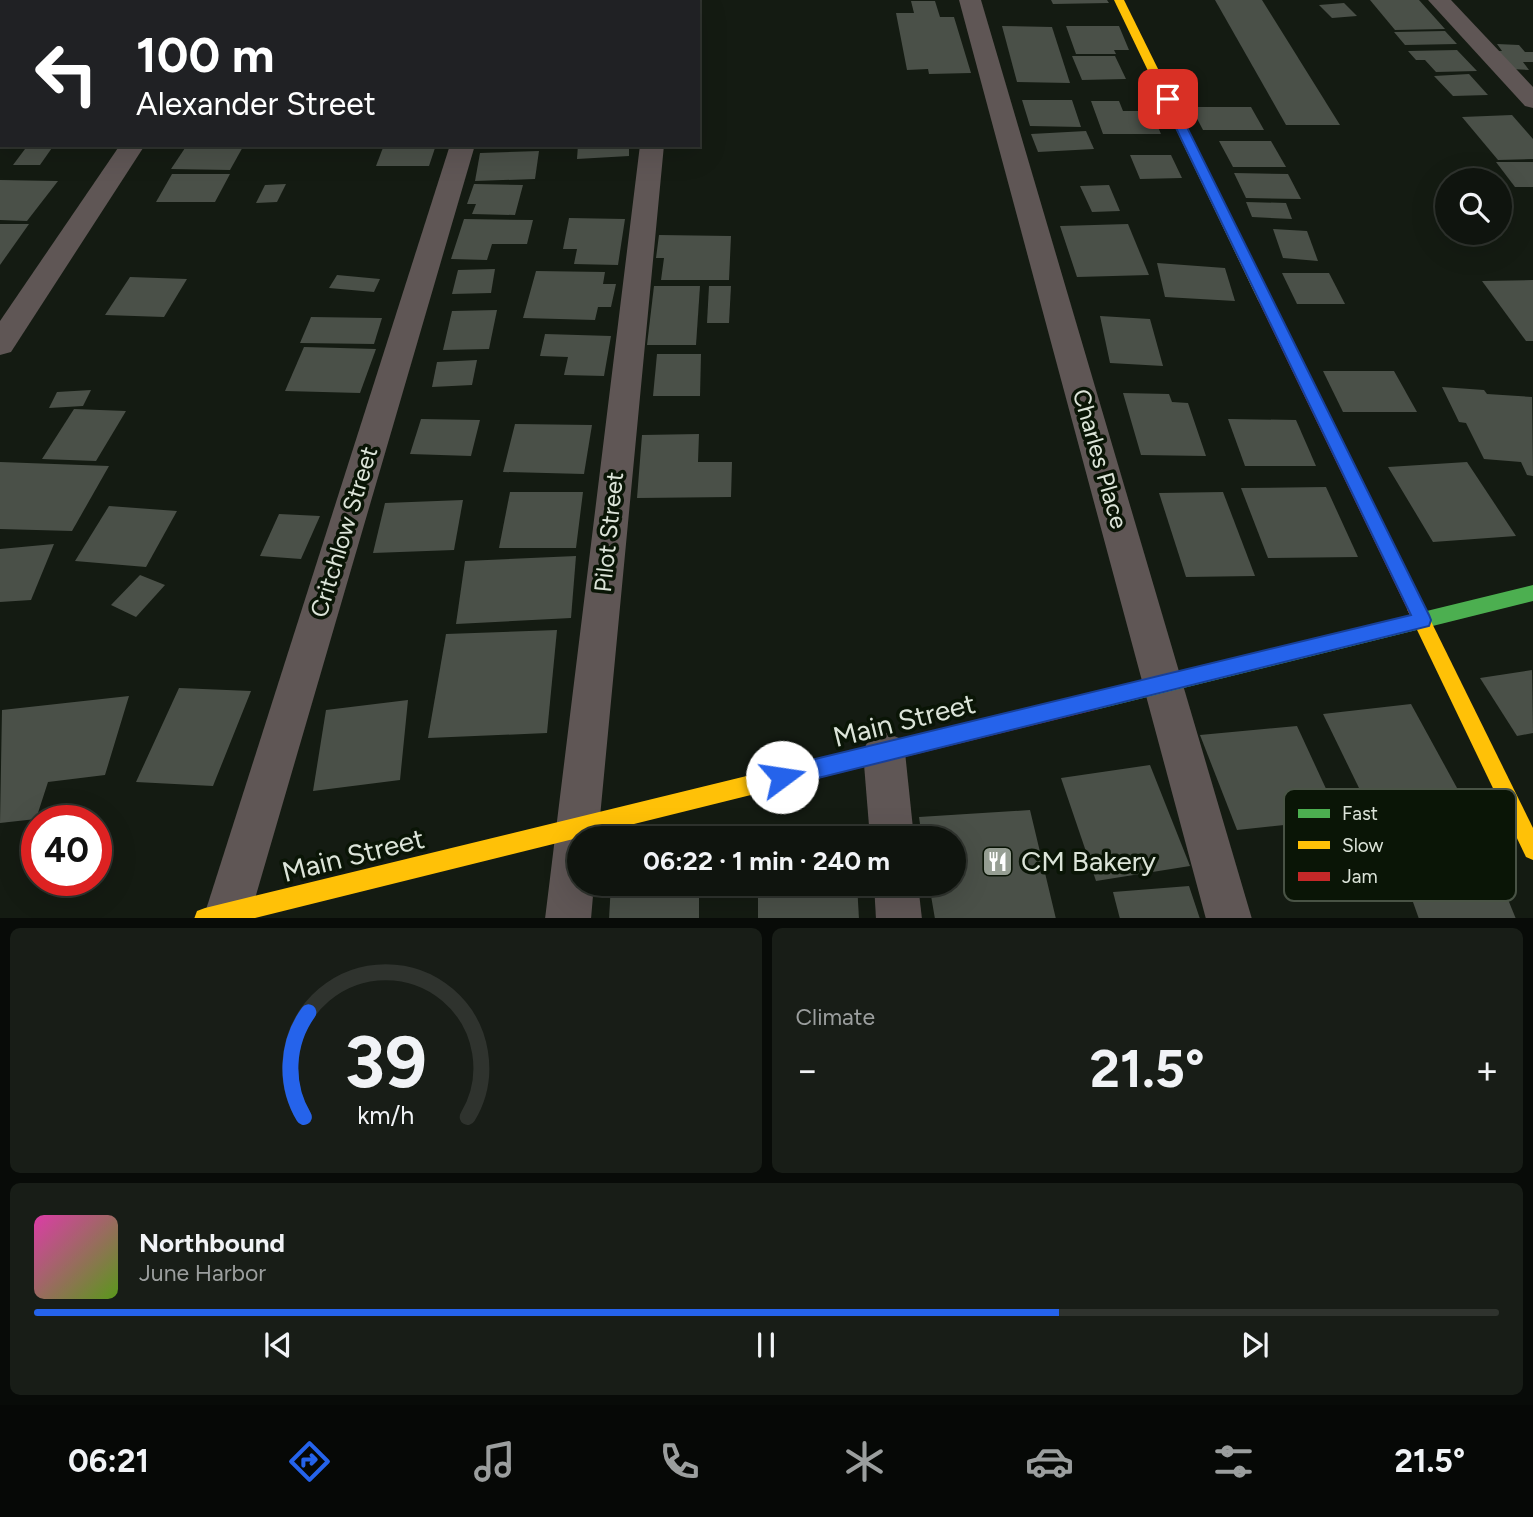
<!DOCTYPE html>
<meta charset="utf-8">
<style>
body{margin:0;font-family:Figtree,sans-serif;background:#181d17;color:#f1f3f6;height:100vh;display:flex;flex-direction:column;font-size:26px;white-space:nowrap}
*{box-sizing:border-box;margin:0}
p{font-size:23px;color:#9b9e9e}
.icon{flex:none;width:38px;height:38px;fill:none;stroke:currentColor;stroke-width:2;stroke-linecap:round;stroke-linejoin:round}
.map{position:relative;height:918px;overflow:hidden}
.side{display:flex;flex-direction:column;gap:10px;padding:10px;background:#080b08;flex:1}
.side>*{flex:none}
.banner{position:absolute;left:0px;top:0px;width:700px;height:147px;box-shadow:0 7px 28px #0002,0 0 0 2px #2f332e;background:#202124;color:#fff;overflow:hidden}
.fabs{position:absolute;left:1435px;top:168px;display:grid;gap:14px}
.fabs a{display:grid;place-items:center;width:77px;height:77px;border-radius:50%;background:#0f140e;box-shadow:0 7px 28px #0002,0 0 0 2px #2f332e;font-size:35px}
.speed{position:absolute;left:21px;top:805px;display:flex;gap:14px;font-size:35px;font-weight:700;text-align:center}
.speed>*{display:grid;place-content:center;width:91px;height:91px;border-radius:50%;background:#0f140e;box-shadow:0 7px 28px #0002,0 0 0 2px #2f332e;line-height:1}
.speed .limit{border:10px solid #d22;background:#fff;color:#111}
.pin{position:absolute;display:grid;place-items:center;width:60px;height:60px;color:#fff;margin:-30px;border-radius:14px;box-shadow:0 4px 10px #0006}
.me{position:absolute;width:77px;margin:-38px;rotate:76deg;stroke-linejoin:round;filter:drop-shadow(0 0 5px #0008)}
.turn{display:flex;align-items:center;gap:24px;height:147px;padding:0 21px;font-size:32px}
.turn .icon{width:91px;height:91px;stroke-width:2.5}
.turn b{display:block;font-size:49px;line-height:60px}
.big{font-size:52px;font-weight:700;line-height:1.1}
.side .tile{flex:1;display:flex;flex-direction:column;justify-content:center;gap:10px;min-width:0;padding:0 24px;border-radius:10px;background:#181d17}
.side .dial{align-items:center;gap:0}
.dial svg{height:182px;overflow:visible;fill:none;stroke:#2f332e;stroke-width:7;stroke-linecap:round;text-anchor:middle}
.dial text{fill:#f1f3f6;stroke:none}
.song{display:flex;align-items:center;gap:21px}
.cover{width:84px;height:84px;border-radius:10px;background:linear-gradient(135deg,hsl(320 70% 55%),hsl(90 70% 35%))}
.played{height:7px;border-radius:4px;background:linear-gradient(90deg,#2563eb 70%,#2f332e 70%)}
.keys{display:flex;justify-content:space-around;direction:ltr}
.heat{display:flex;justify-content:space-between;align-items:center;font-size:38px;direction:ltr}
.side .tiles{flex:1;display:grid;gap:10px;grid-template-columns:1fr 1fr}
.tile:last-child{grid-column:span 2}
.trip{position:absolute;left:567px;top:826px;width:399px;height:70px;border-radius:35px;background:#0f140e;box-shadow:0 7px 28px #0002,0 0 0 2px #2f332e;font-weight:700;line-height:70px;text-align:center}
.dock{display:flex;height:112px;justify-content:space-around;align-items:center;background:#060806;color:#9b9e9e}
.dock .icon{width:49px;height:49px}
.dock .active{color:#2563eb}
.dock b{font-size:32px;color:#f1f3f6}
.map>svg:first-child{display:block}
.building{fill:#4a5048}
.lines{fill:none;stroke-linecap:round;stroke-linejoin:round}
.street{fill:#5f5655;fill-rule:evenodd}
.fast{fill:#4caf50;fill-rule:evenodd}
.slow{fill:#ffc107;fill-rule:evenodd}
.jam{fill:#c62828;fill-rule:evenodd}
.route{fill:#2563eb;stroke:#184099;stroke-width:2}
.labels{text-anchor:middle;stroke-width:7;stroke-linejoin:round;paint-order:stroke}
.street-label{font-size:24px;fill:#dce4d9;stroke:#0a1506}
.near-street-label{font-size:28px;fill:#dce4d9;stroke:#0a1506}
.near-poi-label{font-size:28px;fill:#dce4d9;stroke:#0a1506;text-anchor:start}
.key{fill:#0a1506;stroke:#495345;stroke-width:2}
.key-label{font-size:19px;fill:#dce4d9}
</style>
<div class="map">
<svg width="1533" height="919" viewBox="0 0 1533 919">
<rect width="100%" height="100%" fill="#141b12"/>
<g class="building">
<polygon points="1051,0 1107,0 1109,3 1053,4"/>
<polygon points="1215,0 1262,0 1340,125 1286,125"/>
<polygon points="1370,0 1419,0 1445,29 1395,30"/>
<polygon points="911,1 935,1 940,17 954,17 971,73 929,74 928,69 907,70 896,13 914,13"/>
<polygon points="1344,3 1357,16 1332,18 1319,5"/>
<polygon points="1002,26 1052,27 1070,83 1017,82"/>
<polygon points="1066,26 1119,26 1129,50 1114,50 1116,54 1076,54"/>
<polygon points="1445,31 1457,44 1405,45 1394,32"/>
<polygon points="1497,44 1519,45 1525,52 1533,52 1533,62 1523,62 1529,70 1511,69 1496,51 1502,51"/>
<polygon points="1457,50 1477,71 1436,72 1425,60 1416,60 1408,51"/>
<polygon points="1072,56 1115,56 1126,79 1082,80"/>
<polygon points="1469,74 1488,95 1453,96 1434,76"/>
<polygon points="1022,100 1072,100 1081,127 1030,126"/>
<polygon points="1091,101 1119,101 1123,111 1151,111 1161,134 1103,134"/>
<polygon points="1191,107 1251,107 1264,130 1203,130"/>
<polygon points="1512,115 1533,139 1533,159 1498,160 1462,117"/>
<polygon points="1086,131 1094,149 1038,152 1031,134"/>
<polygon points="1219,141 1271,141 1286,167 1233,167"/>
<polygon points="28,145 54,145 40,165 13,165"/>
<polygon points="187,145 244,145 230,170 171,169"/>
<polygon points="384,145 436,145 429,166 376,166"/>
<polygon points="578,145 629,145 629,156 577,159"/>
<polygon points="539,151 535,179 475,181 480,153"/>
<polygon points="1130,155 1171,155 1182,178 1140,179"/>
<polygon points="1496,162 1533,162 1533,187 1515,187"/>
<polygon points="1234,173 1288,174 1301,199 1246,198"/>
<polygon points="172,174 230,174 215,202 156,202"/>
<polygon points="0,180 58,181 27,221 0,220"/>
<polygon points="286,184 277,202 256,203 265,185"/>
<polygon points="474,184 523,185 515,215 472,214 476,204 467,204"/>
<polygon points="1109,185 1120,211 1092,212 1080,186"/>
<polygon points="1246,202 1286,203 1292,219 1252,217"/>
<polygon points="569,218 625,219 618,265 574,264 577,249 563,249"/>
<polygon points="464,219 533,220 527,244 492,244 487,260 451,259"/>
<polygon points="0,224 29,224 0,265"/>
<polygon points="1128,224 1149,275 1077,277 1060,226"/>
<polygon points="1273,229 1307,231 1318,261 1283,258"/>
<polygon points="659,235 731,236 729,280 661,280 664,258 656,258"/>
<polygon points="1157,263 1225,268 1235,301 1165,297"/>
<polygon points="495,269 491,293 452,294 458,270"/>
<polygon points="536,271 605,272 603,284 616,284 611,307 598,307 595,320 523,318"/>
<polygon points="1282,273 1329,273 1345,304 1297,304"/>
<polygon points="337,275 380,279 374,292 329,288"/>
<polygon points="130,277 187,279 164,317 105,315"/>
<polygon points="1533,280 1533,341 1526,341 1482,281"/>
<polygon points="654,286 700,286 696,345 647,345"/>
<polygon points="709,286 731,286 729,323 707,323"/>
<polygon points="497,310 489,349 443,350 452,311"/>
<polygon points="1100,316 1150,319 1163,366 1110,363"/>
<polygon points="311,317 382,318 374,344 300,343"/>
<polygon points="545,334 611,336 604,376 564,375 568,357 540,356"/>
<polygon points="304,347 376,349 360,393 285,391"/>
<polygon points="657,354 701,354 700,396 653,396"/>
<polygon points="477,360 472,385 432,387 437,362"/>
<polygon points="1323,371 1394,371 1417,412 1343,412"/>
<polygon points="1442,387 1484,390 1487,394 1532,397 1533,476 1527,475 1521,462 1484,459 1466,423 1459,422"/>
<polygon points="91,390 83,406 49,408 57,392"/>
<polygon points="1123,393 1169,394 1172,402 1188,403 1206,456 1141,455"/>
<polygon points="74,409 126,411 96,461 42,459"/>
<polygon points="421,419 480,420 471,456 410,454"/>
<polygon points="1228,419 1296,420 1316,466 1245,466"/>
<polygon points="515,424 592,425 584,474 503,472"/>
<polygon points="699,434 698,462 732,462 731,497 637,498 642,435"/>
<polygon points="0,462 109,466 72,531 0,529"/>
<polygon points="1467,462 1516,536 1433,542 1388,467"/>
<polygon points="1326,487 1358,557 1268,558 1241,488"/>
<polygon points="510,492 583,492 576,548 499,548"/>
<polygon points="1223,492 1255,576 1186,577 1159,493"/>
<polygon points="463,500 454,550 373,553 385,503"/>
<polygon points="109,506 177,511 146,567 75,561"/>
<polygon points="279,514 320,516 301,559 260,556"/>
<polygon points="54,544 31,600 0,602 0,549"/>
<polygon points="576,556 571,618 456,624 465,561"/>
<polygon points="140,575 165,585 136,617 111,605"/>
<polygon points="557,630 547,733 428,738 446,634"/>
<polygon points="1532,670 1533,733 1517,736 1480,678"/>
<polygon points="179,688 251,691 213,786 136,782"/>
<polygon points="129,696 105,775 48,782 36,819 0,823 2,710"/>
<polygon points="408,700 400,780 313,791 326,710"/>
<polygon points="1411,704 1491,850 1395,862 1323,714"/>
<polygon points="1297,726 1340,819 1237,830 1200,735"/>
<polygon points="1150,765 1190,866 1096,881 1061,778"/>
<polygon points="1030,810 1056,919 935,919 929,884 954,884 954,838 922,838 919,817"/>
<polygon points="1402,871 1498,875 1516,919 1419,919"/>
<polygon points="611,884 699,884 699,919 609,919"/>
<polygon points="758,884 857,884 859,919 758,919"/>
<polygon points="1189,886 1200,919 1120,919 1113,892"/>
</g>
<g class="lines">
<g class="street">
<polygon points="428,0 450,0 450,2 429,2"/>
<polygon points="663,0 697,0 662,2"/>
<polygon points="959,0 981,0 1252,919 1206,919"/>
<polygon points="1428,0 1451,0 1533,87 1533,108 1525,106"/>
<rect x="0" y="80" width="2" height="14"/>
<polygon points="120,145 145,145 11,352 0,355 0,321"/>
<polygon points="450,145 475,145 249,919 203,919"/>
<polygon points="640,145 664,145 598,838 579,838 579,884 594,884 591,919 545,919"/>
<polygon points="884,732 899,738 905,752 914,838 870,838 863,752 869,738"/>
<polygon points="874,884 918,884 922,919 876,919"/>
</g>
<polygon class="fast" points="1533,585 1533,601 1095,710 1088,707 1086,701 1088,695 1095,692"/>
<g class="slow">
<polygon points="1114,0 1124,0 1272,300 1270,303 1260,303 1258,300"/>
<polygon points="1416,601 1422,603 1533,828 1533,860 1526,857 1407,609 1410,603"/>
<polygon points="763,772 770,775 773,782 770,789 763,792 251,919 194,919 197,911 205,908"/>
</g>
<g class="jam">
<polygon points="1265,295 1272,300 1422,603 1425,609 1422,615 1416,617 1410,615 1258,300"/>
<polygon points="1095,692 1102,695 1104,701 1102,707 1095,710 763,792 756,789 753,782 756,775 763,772"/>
</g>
</g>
<polygon class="route" points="1164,97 1173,99 1429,615 1431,620 1429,626 782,787 775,784 772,777 775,770 782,767 1411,615 1162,99"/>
<defs>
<symbol id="restaurant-square" viewBox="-11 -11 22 22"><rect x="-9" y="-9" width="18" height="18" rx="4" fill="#969e93" stroke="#0a1506"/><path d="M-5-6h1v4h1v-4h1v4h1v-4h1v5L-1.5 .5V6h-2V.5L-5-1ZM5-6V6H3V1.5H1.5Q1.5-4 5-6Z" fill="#fff"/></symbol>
</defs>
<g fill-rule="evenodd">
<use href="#restaurant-square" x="980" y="844" width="35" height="35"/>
</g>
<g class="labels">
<g class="street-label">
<text transform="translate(1100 459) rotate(74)" y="8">Charles Place</text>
<text transform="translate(344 532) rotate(-73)" y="8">Critchlow Street</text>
<text transform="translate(609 532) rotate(-84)" y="8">Pilot Street</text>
</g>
<g class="near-street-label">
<text transform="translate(904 720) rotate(-14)" y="10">Main Street</text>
<text transform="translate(353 855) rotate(-14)" y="10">Main Street</text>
</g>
<g class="near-poi-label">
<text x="1021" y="871">CM Bakery</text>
</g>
</g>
<rect x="1284" y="789" width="232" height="112" rx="10" class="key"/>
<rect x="1298" y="809" width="32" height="9" fill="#4caf50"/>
<rect x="1298" y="841" width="32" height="8" fill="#ffc107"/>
<rect x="1298" y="872" width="32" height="9" fill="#c62828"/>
<g class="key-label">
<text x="1342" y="820">Fast</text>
<text x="1342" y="852">Slow</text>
<text x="1342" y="883">Jam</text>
</g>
</svg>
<div class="fabs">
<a><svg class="icon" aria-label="search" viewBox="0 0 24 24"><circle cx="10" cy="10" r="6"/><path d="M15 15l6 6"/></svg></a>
</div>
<div class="speed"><div class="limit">40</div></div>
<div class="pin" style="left:1168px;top:99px;background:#d93025"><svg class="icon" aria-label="arrive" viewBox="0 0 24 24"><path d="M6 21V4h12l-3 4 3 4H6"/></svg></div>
<svg class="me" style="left:782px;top:777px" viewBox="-20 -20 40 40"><circle r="19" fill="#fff"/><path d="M0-13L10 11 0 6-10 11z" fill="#2563eb"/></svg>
<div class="trip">06:22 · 1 min · 240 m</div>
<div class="banner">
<div class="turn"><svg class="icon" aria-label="left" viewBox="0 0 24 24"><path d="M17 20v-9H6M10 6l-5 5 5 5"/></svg><div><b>100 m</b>Alexander Street</div></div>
</div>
</div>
<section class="side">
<div class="tiles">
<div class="tile dial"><svg viewBox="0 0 100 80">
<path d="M14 69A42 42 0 1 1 86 69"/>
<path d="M14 69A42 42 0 0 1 16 23" stroke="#2563eb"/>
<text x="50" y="56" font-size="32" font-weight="700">39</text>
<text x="50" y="72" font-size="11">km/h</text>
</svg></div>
<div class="tile"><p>Climate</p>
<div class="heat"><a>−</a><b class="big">21.5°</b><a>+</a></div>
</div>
<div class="tile">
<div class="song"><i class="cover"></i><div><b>Northbound</b><p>June Harbor</p></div></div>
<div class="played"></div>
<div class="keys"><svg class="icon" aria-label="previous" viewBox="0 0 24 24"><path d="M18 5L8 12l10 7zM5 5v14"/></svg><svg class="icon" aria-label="pause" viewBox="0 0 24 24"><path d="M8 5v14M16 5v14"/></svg><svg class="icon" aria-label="next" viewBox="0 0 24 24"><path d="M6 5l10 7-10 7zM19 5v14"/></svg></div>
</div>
</div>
</section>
<nav class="dock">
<b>06:21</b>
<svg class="icon active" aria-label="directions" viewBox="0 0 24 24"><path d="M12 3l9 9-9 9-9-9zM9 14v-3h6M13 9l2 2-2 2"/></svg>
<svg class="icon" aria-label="music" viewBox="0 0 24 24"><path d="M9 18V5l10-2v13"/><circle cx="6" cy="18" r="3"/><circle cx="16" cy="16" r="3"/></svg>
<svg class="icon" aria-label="phone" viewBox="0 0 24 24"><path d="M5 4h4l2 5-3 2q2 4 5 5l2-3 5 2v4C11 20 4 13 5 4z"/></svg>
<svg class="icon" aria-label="climate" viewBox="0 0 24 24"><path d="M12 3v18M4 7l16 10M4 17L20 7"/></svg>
<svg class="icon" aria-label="car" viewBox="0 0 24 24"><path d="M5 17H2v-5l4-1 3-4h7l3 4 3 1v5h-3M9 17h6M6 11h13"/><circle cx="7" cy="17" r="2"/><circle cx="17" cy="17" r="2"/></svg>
<svg class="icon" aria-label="filters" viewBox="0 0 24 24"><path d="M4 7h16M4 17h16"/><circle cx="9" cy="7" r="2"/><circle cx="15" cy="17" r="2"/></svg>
<b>21.5°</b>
</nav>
